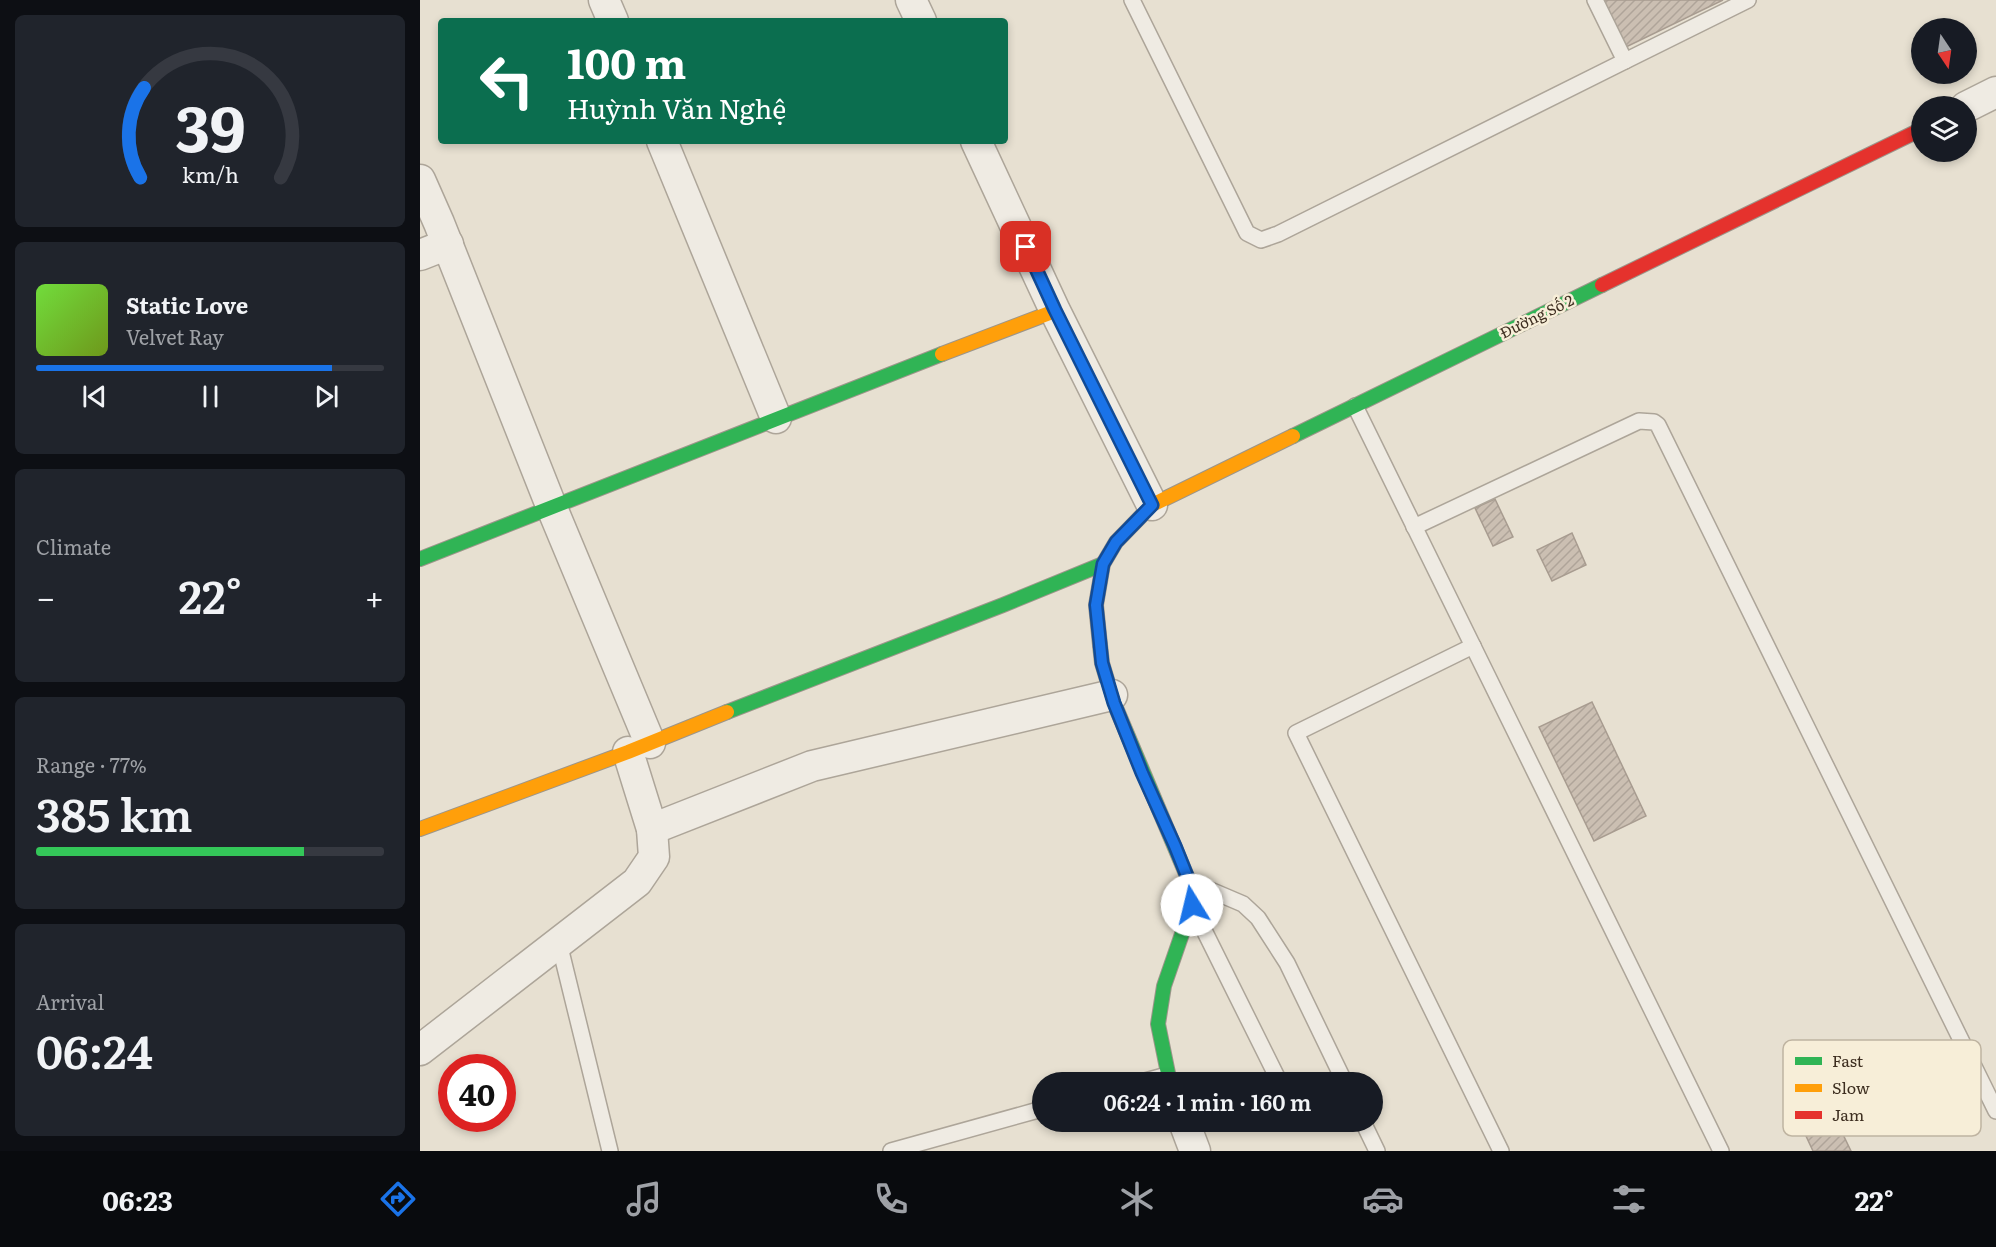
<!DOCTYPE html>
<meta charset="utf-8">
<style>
body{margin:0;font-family:Literata,serif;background:#20242c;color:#f1f3f6;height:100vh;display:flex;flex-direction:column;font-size:22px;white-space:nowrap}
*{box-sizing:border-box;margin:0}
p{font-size:20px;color:#9ea1a6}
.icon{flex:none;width:33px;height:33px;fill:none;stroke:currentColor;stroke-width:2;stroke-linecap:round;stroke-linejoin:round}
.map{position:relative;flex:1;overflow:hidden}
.details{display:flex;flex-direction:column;gap:15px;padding:15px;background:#0d0f14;width:420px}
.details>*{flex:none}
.banner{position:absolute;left:18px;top:18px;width:570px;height:126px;border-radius:6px;box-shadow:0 3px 9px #0003;background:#0b6e4f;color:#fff;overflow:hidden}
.needle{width:39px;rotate:167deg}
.tools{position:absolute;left:1491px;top:18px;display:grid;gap:12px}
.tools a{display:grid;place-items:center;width:66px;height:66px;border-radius:50%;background:#171b24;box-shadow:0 3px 9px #0003;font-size:30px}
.speed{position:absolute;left:18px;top:1054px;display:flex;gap:12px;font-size:30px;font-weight:700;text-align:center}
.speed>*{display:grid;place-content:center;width:78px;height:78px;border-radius:50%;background:#171b24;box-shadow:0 3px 9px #0003;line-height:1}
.speed .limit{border:9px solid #d22;background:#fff;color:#111}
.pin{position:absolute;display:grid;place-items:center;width:51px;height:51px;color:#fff;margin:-26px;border-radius:12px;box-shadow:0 3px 9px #0006}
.me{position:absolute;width:66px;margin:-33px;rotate:351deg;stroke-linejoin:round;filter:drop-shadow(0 0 4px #0008)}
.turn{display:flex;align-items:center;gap:21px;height:126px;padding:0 30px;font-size:27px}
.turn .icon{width:78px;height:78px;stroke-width:2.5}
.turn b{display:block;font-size:42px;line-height:51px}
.big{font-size:45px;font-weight:600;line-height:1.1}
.details .card{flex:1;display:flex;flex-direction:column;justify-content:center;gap:9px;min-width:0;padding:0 21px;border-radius:9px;background:#20242c}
.details .dial{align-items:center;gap:0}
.dial svg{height:156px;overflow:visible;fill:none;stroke:#363941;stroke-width:7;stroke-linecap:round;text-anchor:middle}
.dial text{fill:#f1f3f6;stroke:none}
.song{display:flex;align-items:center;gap:18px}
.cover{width:72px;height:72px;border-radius:9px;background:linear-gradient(135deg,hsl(100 70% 55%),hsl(80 70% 35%))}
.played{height:6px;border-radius:3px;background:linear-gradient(90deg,#1a73e8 85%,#363941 85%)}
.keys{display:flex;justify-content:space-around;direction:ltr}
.heat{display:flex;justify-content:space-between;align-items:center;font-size:33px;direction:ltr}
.charge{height:9px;border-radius:4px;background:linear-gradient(90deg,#34c759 77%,#363941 0)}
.trip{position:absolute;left:612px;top:1072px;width:351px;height:60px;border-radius:30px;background:#171b24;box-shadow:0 3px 9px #0003;font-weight:600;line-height:60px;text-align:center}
.tab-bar{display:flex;height:96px;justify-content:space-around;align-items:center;background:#090b0e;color:#9ea1a6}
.tab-bar .icon{width:42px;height:42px}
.tab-bar .current{color:#1a73e8}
.tab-bar b{font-size:27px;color:#f1f3f6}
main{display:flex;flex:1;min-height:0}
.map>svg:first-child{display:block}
.building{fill:url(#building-hatch);stroke:#a89c90;stroke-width:1.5}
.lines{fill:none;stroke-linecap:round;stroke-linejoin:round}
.lane-casing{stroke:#ada599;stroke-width:18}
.street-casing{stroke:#ada599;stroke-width:33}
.fast-casing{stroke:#9c958a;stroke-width:16}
.slow-casing{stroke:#9c958a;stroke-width:16}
.jam-casing{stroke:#9c958a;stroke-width:16}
.lane{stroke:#efebe3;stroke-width:15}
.street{stroke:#efebe3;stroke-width:30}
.fast{stroke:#30b455;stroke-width:14}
.slow{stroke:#ff9f0a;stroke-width:14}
.jam{stroke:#e5322d;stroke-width:14}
.route-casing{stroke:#114b97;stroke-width:15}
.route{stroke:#1a73e8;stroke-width:10}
.labels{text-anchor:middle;stroke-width:5;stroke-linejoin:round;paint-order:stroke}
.street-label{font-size:15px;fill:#3d2e20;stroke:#f7eed8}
.key{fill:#f7eed8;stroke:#bfb4a1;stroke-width:1.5}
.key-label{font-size:16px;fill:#3d2e20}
</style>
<main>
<section class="details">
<div class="card dial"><svg viewBox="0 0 100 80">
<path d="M14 69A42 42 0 1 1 86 69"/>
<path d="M14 69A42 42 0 0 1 16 23" stroke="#1a73e8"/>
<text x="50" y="56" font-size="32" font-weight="700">39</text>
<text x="50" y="72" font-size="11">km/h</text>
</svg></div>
<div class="card">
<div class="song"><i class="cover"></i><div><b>Static Love</b><p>Velvet Ray</p></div></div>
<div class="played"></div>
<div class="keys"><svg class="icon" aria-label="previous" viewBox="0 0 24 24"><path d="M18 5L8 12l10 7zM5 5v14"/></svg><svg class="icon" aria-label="pause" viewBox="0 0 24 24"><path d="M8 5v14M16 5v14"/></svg><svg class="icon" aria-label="next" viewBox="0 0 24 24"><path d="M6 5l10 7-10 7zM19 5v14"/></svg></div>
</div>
<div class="card"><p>Climate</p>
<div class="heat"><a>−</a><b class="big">22°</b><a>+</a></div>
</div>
<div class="card"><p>Range · 77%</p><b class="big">385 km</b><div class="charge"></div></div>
<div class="card"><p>Arrival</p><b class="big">06:24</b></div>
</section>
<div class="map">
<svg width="1576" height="1151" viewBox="0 0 1576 1151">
<defs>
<pattern id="building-hatch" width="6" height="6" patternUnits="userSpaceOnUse" patternTransform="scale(1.5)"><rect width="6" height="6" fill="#cbbfb2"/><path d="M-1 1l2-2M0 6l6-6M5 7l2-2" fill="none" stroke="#afa499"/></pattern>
</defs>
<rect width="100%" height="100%" fill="#e7e0d1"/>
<g class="building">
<polygon points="1182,0 1303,0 1206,47"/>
<polygon points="1075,499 1093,537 1073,546 1055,508"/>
<polygon points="1152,533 1166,565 1132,581 1117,550"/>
<polygon points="1172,702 1226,816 1174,841 1119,727"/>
<polygon points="1416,1120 1431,1151 1393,1151 1386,1136"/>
</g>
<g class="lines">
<defs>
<g id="lane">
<polyline points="712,0 827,233 841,240 858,234 1205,61"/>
<polyline points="1175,0 1205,61 1328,0"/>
<polyline points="935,406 1301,1151"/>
<polyline points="994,527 1219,421 1234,422 1238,425 1576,1111"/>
<polyline points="1053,646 876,733 1081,1151"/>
<polyline points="769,881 823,904 838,918 867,963 925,1083"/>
<polyline points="773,908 860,1083"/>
<polyline points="139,943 190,1151"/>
<polyline points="718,1083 747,1075"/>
<polyline points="943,1122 957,1151"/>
<polyline points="471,1151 622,1109"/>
</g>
<g id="street">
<polyline points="184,0 193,21"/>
<polyline points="491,0 501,21"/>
<polyline points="1546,107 1576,92"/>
<polyline points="242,141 356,418"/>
<polyline points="556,141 635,311 732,505"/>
<polyline points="0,180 19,223 132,508 230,743"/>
<polyline points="0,255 28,244"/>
<polyline points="232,829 392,766 692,695"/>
<polyline points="0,1050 217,882 234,857 232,829 208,752"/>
<polyline points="764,1122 775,1151"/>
</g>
<g id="fast">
<polyline points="873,436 1182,285"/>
<polyline points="0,559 522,354"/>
<polyline points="680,645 682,663 694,703 769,881 772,905 744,986 738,1024 750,1083"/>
<polyline points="307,712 583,605 683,564"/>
</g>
<g id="slow">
<polyline points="522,354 635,311"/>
<polyline points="680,645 676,605 683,564 696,542 732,505 873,436"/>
<polyline points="0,829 208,752 307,712"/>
</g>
<polyline id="jam" points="1182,285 1502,129"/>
</defs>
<use href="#lane" class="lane-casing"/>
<use href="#street" class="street-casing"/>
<use href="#fast" class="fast-casing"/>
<use href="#slow" class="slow-casing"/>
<use href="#jam" class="jam-casing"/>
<use href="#lane" class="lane"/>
<use href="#street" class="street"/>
<use href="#fast" class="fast"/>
<use href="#slow" class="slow"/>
<use href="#jam" class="jam"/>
</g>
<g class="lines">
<defs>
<polyline id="route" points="606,247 635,310 732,505 696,542 683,564 676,605 682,663 694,703 722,773 755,846 769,881 772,905"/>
</defs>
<use href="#route" class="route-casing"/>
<use href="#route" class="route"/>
</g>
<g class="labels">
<g class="street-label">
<text transform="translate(1117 317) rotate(-26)" y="5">Đường Số 2</text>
</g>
</g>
<rect x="1363" y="1040" width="198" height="96" rx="9" class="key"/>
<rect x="1375" y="1057" width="27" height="8" fill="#30b455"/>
<rect x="1375" y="1084" width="27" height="8" fill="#ff9f0a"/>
<rect x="1375" y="1111" width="27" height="8" fill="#e5322d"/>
<g class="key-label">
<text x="1412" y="1067">Fast</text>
<text x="1412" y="1094">Slow</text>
<text x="1412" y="1121">Jam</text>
</g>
</svg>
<div class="tools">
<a><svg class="needle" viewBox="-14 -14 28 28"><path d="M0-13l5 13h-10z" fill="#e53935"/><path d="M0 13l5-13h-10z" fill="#9ea1a6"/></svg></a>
<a><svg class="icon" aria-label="layers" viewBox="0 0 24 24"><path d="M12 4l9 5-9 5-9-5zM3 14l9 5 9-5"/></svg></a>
</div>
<div class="speed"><div class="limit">40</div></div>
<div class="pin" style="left:606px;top:247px;background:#d93025"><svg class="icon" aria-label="arrive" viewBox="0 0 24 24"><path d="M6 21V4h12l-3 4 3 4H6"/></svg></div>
<svg class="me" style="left:772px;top:905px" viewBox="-20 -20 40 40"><circle r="19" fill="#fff"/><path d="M0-13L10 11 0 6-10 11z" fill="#1a73e8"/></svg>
<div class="trip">06:24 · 1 min · 160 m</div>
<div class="banner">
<div class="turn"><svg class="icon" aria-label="left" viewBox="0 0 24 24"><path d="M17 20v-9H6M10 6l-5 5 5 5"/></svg><div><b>100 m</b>Huỳnh Văn Nghệ</div></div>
</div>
</div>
</main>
<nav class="tab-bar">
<b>06:23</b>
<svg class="icon current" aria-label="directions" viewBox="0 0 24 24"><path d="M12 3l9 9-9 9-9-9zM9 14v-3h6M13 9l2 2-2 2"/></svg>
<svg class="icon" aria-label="music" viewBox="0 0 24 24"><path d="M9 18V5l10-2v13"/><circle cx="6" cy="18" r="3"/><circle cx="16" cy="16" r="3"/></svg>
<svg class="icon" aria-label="phone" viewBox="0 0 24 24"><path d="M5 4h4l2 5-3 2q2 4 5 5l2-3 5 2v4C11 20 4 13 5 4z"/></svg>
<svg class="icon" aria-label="climate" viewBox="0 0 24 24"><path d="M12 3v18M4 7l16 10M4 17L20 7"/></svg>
<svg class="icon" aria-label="car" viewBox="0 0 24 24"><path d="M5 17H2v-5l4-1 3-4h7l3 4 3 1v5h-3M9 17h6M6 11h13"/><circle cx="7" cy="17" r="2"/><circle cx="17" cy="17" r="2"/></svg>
<svg class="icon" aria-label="filters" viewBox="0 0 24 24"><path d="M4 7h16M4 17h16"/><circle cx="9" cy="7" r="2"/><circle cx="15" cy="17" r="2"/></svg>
<b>22°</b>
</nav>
